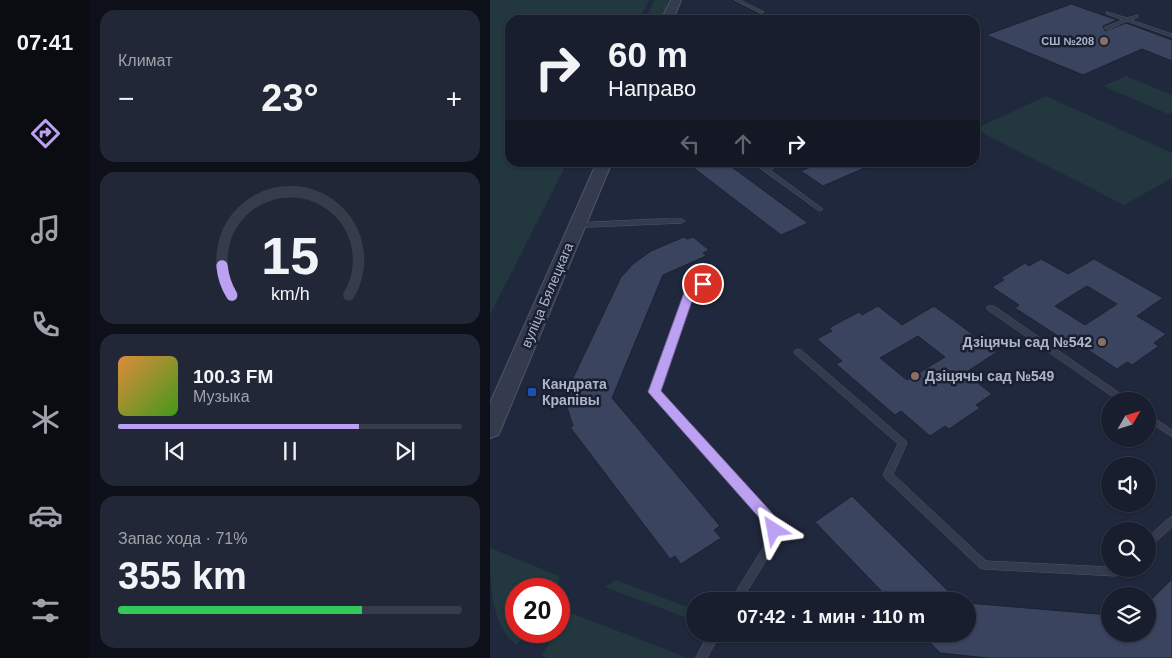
<!DOCTYPE html>
<html lang="ru">
<meta charset="utf-8">
<style>
body{margin:0;font-family:Arial,sans-serif;background:#212736;color:#f1f3f6;height:100vh;display:flex;flex-direction:column;font-size:19px;white-space:nowrap}
*{box-sizing:border-box;margin:0}
p{font-size:16px;color:#9fa2aa}
.icon{flex:none;width:28px;height:28px;fill:none;stroke:currentColor;stroke-width:2;stroke-linecap:round;stroke-linejoin:round}
.map{position:relative;flex:1;overflow:hidden}
.details{display:flex;flex-direction:column;gap:10px;padding:10px;background:#0d1019;width:400px}
.details>*{flex:none}
.hud{position:absolute;left:15px;top:15px;width:475px;height:152px;border-radius:15px;box-shadow:0 1px 4px #0004,0 0 0 1px #363c4a;background:#181e2e;color:#f1f3f6;overflow:hidden}
.needle{width:32px;rotate:51deg}
.buttons{position:absolute;left:611px;top:392px;display:grid;gap:10px}
.buttons a{display:grid;place-items:center;width:55px;height:55px;border-radius:50%;background:#181e2e;box-shadow:0 1px 4px #0004,0 0 0 1px #363c4a;font-size:25px}
.speed{position:absolute;left:15px;top:578px;display:flex;gap:10px;font-size:25px;font-weight:700;text-align:center}
.speed>*{display:grid;place-content:center;width:65px;height:65px;border-radius:50%;background:#181e2e;box-shadow:0 1px 4px #0004,0 0 0 1px #363c4a;line-height:1}
.speed .limit{border:8px solid #d22;background:#fff;color:#111}
.pin{position:absolute;display:grid;place-items:center;width:42px;height:42px;color:#fff;margin:-21px;border:2px solid #fff;border-radius:50%;box-shadow:0 1px 5px #0007}
.me{position:absolute;width:55px;margin:-28px;rotate:326deg;stroke-linejoin:round;filter:drop-shadow(0 0 4px #0008)}
.turn{display:flex;align-items:center;gap:18px;height:105px;padding:0 20px;font-size:22px}
.turn .icon{width:65px;height:65px;stroke-width:2.5}
.turn b{display:block;font-size:35px;line-height:42px}
.lanes{display:flex;align-items:center;height:48px;padding:0 20px;background:#0003;justify-content:center;gap:25px;direction:ltr}
.lanes .off{opacity:.35}
.big{font-size:38px;font-weight:800;line-height:1.1}
.details .tile{flex:1;display:flex;flex-direction:column;justify-content:center;gap:8px;min-width:0;padding:0 18px;border-radius:15px;background:#212736}
.details .dial{align-items:center;gap:0}
.dial svg{height:130px;overflow:visible;fill:none;stroke:#363c4a;stroke-width:7;stroke-linecap:round;text-anchor:middle}
.dial text{fill:#f1f3f6;stroke:none}
.song{display:flex;align-items:center;gap:15px}
.cover{width:60px;height:60px;border-radius:8px;background:linear-gradient(135deg,hsl(30 70% 55%),hsl(100 70% 35%))}
.played{height:5px;border-radius:2px;background:linear-gradient(90deg,#bca0f2 70%,#363c4a 70%)}
.keys{display:flex;justify-content:space-around;direction:ltr}
.heat{display:flex;justify-content:space-between;align-items:center;font-size:28px;direction:ltr}
.charge{height:8px;border-radius:4px;background:linear-gradient(90deg,#34c759 71%,#363c4a 0)}
.trip{position:absolute;left:196px;top:592px;width:290px;height:50px;border-radius:25px;background:#181e2e;box-shadow:0 1px 4px #0004,0 0 0 1px #363c4a;font-weight:800;line-height:50px;text-align:center}
main{display:flex;flex:1;min-height:0}
.tabs{display:flex;flex-direction:column;width:90px;justify-content:space-around;align-items:center;background:#0a0c12;color:#9fa2aa}
.tabs .icon{width:35px;height:35px}
.tabs .selected{color:#bca0f2}
.tabs b{font-size:22px;color:#f1f3f6}
.map>svg:first-child{display:block}
.green{fill:#22373e}
.building{fill:#3b445e;stroke:#1b2234;fill-rule:evenodd}
.lines{fill:none;stroke-linecap:round;stroke-linejoin:round}
.service-casing{stroke:#4f5568;stroke-width:1}
.tertiary-casing{stroke:#4f5568;stroke-width:2}
.service{fill:#343b4d;fill-rule:evenodd}
.tertiary{fill:#343b4d;fill-rule:evenodd}
.route{fill:#bca0f2;stroke:#7a689d}
.education-dot{fill:#8d6e63;stroke:#192032;stroke-width:2}
.transit-dot{fill:#1a4fb4;stroke:#192032;stroke-width:2}
.labels{text-anchor:middle;stroke-width:5;stroke-linejoin:round;paint-order:stroke}
.far-poi-label{font-size:11px;font-weight:bold;fill:#afb5c9;stroke:#192032;text-anchor:end}
.street-label{font-size:14px;fill:#afb5c9;stroke:#192032}
.poi-label{font-size:14px;font-weight:bold;fill:#afb5c9;stroke:#192032;text-anchor:start}
</style>
<main>
<nav class="tabs">
<b>07:41</b>
<svg class="icon selected" aria-label="directions" viewBox="0 0 24 24"><path d="M12 3l9 9-9 9-9-9zM9 14v-3h6M13 9l2 2-2 2"/></svg>
<svg class="icon" aria-label="music" viewBox="0 0 24 24"><path d="M9 18V5l10-2v13"/><circle cx="6" cy="18" r="3"/><circle cx="16" cy="16" r="3"/></svg>
<svg class="icon" aria-label="phone" viewBox="0 0 24 24"><path d="M5 4h4l2 5-3 2q2 4 5 5l2-3 5 2v4C11 20 4 13 5 4z"/></svg>
<svg class="icon" aria-label="climate" viewBox="0 0 24 24"><path d="M12 3v18M4 7l16 10M4 17L20 7"/></svg>
<svg class="icon" aria-label="car" viewBox="0 0 24 24"><path d="M5 17H2v-5l4-1 3-4h7l3 4 3 1v5h-3M9 17h6M6 11h13"/><circle cx="7" cy="17" r="2"/><circle cx="17" cy="17" r="2"/></svg>
<svg class="icon" aria-label="filters" viewBox="0 0 24 24"><path d="M4 7h16M4 17h16"/><circle cx="9" cy="7" r="2"/><circle cx="15" cy="17" r="2"/></svg>
</nav>
<section class="details">
<div class="tile"><p>Климат</p>
<div class="heat"><a>−</a><b class="big">23°</b><a>+</a></div>
</div>
<div class="tile dial"><svg viewBox="0 0 100 80">
<path d="M14 69A42 42 0 1 1 86 69"/>
<path d="M14 69A42 42 0 0 1 8 51" stroke="#bca0f2"/>
<text x="50" y="56" font-size="32" font-weight="700">15</text>
<text x="50" y="72" font-size="11">km/h</text>
</svg></div>
<div class="tile">
<div class="song"><i class="cover"></i><div><b>100.3 FM</b><p>Музыка</p></div></div>
<div class="played"></div>
<div class="keys"><svg class="icon" aria-label="previous" viewBox="0 0 24 24"><path d="M18 5L8 12l10 7zM5 5v14"/></svg><svg class="icon" aria-label="pause" viewBox="0 0 24 24"><path d="M8 5v14M16 5v14"/></svg><svg class="icon" aria-label="next" viewBox="0 0 24 24"><path d="M6 5l10 7-10 7zM19 5v14"/></svg></div>
</div>
<div class="tile"><p>Запас хода · 71%</p><b class="big">355 km</b><div class="charge"></div></div>
</section>
<div class="map">
<svg width="682" height="658" viewBox="0 0 682 658">
<rect width="100%" height="100%" fill="#20283d"/>
<g class="green">
<polygon points="0,0 159,0 149,20 20,20 20,162 77,163 0,315"/>
<polygon points="165,0 179,0 171,20 155,20"/>
<polygon points="636,76 682,95 682,112 678,114 613,86"/>
<polygon points="556,96 682,153 682,178 634,205 485,129"/>
<path d="M 0,548 L 69,576 L 68,589 L 26,589 L 26,631 L 37,631 L 27,645 C 0,626 0,581 0,548 Z"/>
<polygon points="126,580 205,610 205,621 115,587"/>
<polygon points="81,613 198,658 58,658 51,655"/>
</g>
<g class="building">
<polygon points="581,4 627,20 613,26 615,31 636,23 682,40 682,61 652,49 593,75 496,35"/>
<polygon points="196,162 235,162 318,223 291,235"/>
<polygon points="332,162 388,162 333,186 311,171"/>
<polygon points="194,237 197,239 203,237 219,250 213,253 216,256 173,275 122,398 230,526 224,530 231,538 191,564 185,556 180,559 80,427 83,426 77,407 82,380 131,277 143,264 161,251"/>
<path d="M 551,259 L 578,274 L 604,259 L 673,298 L 647,316 L 676,334 L 664,343 L 669,346 L 642,365 L 637,362 L 627,369 L 595,348 L 591,351 L 525,308 L 529,305 L 502,287 L 514,280 L 511,278 L 535,263 L 539,266 ZM 597,286 L 627,304 L 595,325 L 565,306 Z"/>
<path d="M 388,306 L 412,325 L 444,306 L 507,352 L 475,373 L 502,394 L 486,405 L 490,408 L 459,429 L 455,426 L 440,436 L 411,411 L 405,415 L 346,364 L 352,361 L 327,339 L 342,331 L 339,328 L 369,312 L 372,315 ZM 428,336 L 455,357 L 417,380 L 390,358 Z"/>
<polygon points="362,496 435,568 468,601 401,601 325,522"/>
<polygon points="682,579 682,658 498,658 450,653 432,634 478,634 478,603 620,615 620,634 658,634 658,603"/>
</g>
<g class="lines">
<defs>
<g id="service">
<polygon points="245,0 250,0 274,12 271,13"/>
<polygon points="617,12 637,18 648,15 648,17 641,20 682,34 682,37 637,21 619,29 615,29 615,27 633,20 617,14"/>
<polygon points="262,162 269,162 276,167 286,162 295,162 280,170 333,209 330,211 328,210"/>
<polygon points="166,219 192,219 195,221 192,223 101,227 88,227 85,225 88,223"/>
<polygon points="225,276 228,278 227,280 203,291 168,391 281,515 289,530 288,541 251,601 240,601 278,540 279,530 275,521 160,392 196,290 197,288"/>
<polygon points="498,306 504,306 638,399 639,401 629,401 498,310 497,308"/>
<polygon points="308,349 311,350 416,441 417,443 403,474 496,561 620,567 620,569 633,569 629,575 625,576 494,569 490,568 395,478 393,475 408,444 305,354 304,352"/>
<polygon points="658,414 682,430 682,437 658,421"/>
<polygon points="682,517 682,527 661,546 658,547 658,537 679,518"/>
<polygon points="219,634 230,634 217,658 206,658"/>
</g>
<g id="tertiary">
<polygon points="181,0 191,0 183,20 171,20"/>
<polygon points="107,162 122,162 11,429 8,435 0,438 0,403"/>
</g>
</defs>
<use href="#service" class="service-casing"/>
<use href="#tertiary" class="tertiary-casing"/>
<use href="#service" class="service"/>
<use href="#tertiary" class="tertiary"/>
</g>
<polygon class="route" points="213,281 218,284 205,292 171,391 283,514 292,530 290,535 284,536 279,535 273,522 158,392 195,290"/>
<g class="education-dot">
<circle cx="614" cy="41" r="5"/>
<circle cx="612" cy="342" r="5"/>
<circle cx="425" cy="376" r="5"/>
</g>
<rect class="transit-dot" x="37" y="387" width="10" height="10" rx="2.5"/>
<g class="labels">
<g class="far-poi-label">
<text x="604" y="45">СШ №208</text>
</g>
<g class="street-label">
<text transform="translate(57 295) rotate(-67)" y="5">вуліца Бялецкага</text>
</g>
<g class="poi-label">
<text x="602" y="347" text-anchor="end">Дзіцячы сад №542</text>
<text x="435" y="381">Дзіцячы сад №549</text>
<text x="52" y="389">Кандрата<tspan x="52" dy="16">Крапівы</tspan></text>
</g>
</g>
</svg>
<div class="buttons">
<a><svg class="needle" viewBox="-14 -14 28 28"><path d="M0-13l5 13h-10z" fill="#e53935"/><path d="M0 13l5-13h-10z" fill="#9fa2aa"/></svg></a>
<a><svg class="icon" aria-label="sound" viewBox="0 0 24 24"><path d="M4 9h4l5-4v14l-5-4H4zM17 9q2 3 0 6"/></svg></a>
<a><svg class="icon" aria-label="search" viewBox="0 0 24 24"><circle cx="10" cy="10" r="6"/><path d="M15 15l6 6"/></svg></a>
<a><svg class="icon" aria-label="layers" viewBox="0 0 24 24"><path d="M12 4l9 5-9 5-9-5zM3 14l9 5 9-5"/></svg></a>
</div>
<div class="speed"><div class="limit">20</div></div>
<div class="pin" style="left:213px;top:284px;background:#d93025"><svg class="icon" aria-label="arrive" viewBox="0 0 24 24"><path d="M6 21V4h12l-3 4 3 4H6"/></svg></div>
<svg class="me" style="left:284px;top:530px" viewBox="-20 -20 40 40"><path d="M0-17L14 15 0 8-14 15z" fill="#bca0f2" stroke="#fff" stroke-width="4"/></svg>
<div class="trip">07:42 · 1 мин · 110 m</div>
<div class="hud">
<div class="turn"><svg class="icon" aria-label="right" viewBox="0 0 24 24"><path d="M7 20v-9h11M14 6l5 5-5 5"/></svg><div><b>60 m</b>Направо</div></div>
<div class="lanes"><svg class="icon off" aria-label="left" viewBox="0 0 24 24"><path d="M17 20v-9H6M10 6l-5 5 5 5"/></svg><svg class="icon off" aria-label="ahead" viewBox="0 0 24 24"><path d="M12 20V5M6 11l6-6 6 6"/></svg><svg class="icon" aria-label="right" viewBox="0 0 24 24"><path d="M7 20v-9h11M14 6l5 5-5 5"/></svg></div>
</div>
</div>
</main>
